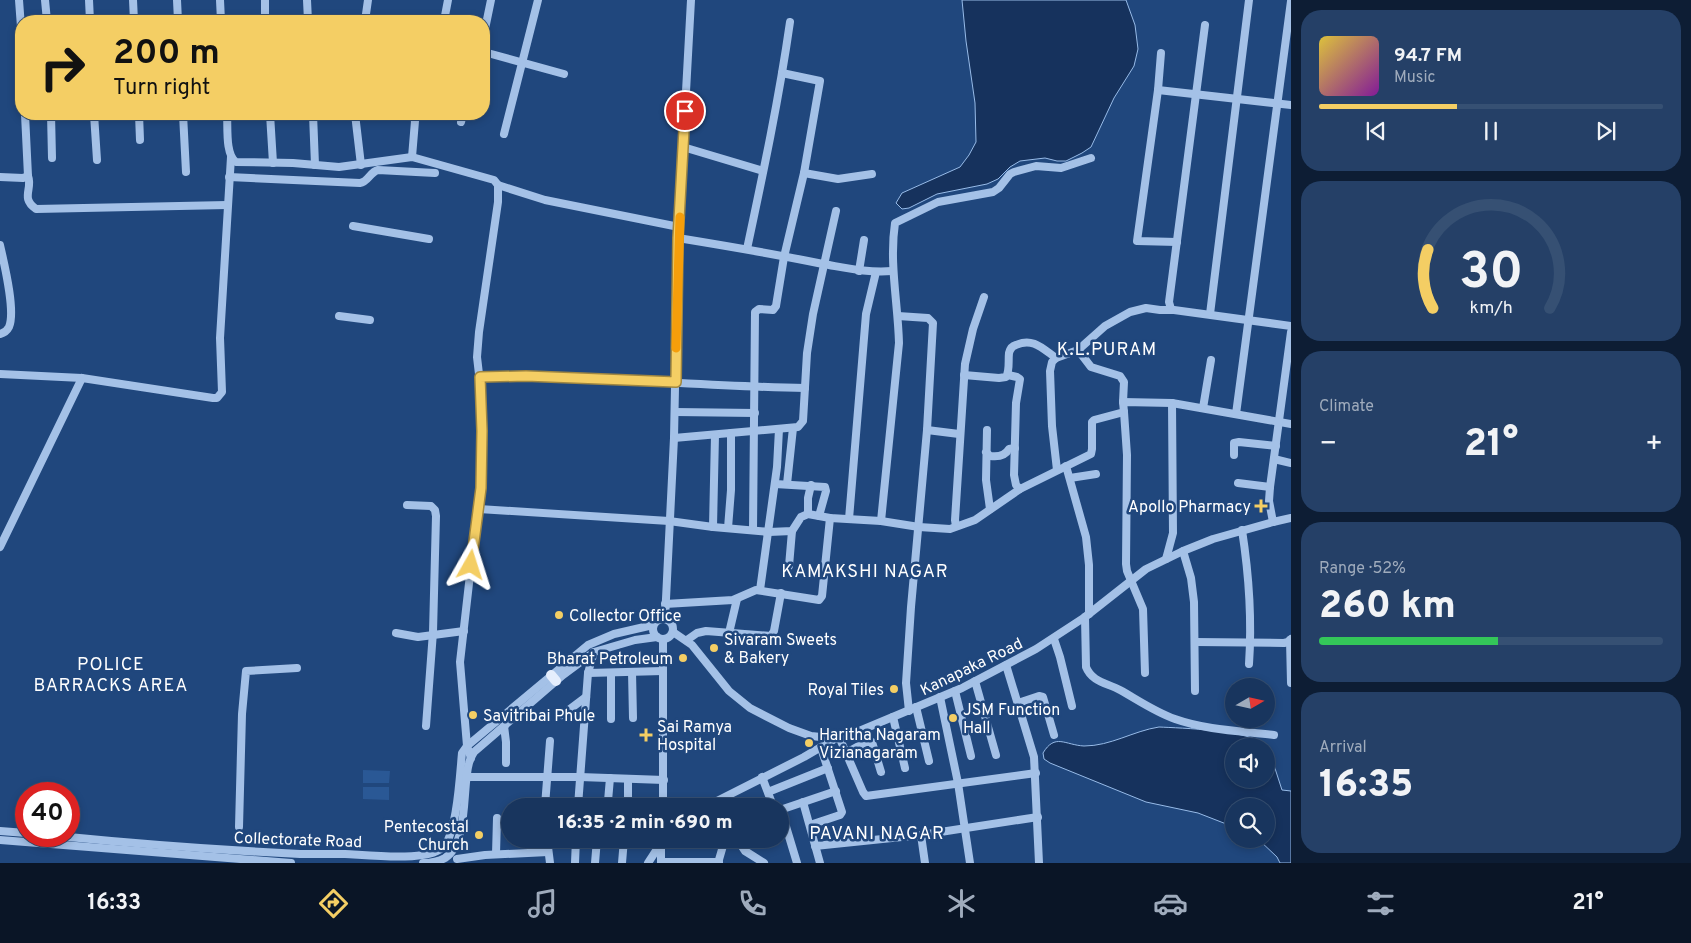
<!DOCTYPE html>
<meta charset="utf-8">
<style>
body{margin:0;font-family:Overpass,sans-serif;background:#254067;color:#f1f3f6;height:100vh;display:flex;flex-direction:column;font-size:19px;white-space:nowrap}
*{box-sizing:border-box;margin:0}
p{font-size:16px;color:#9fabbc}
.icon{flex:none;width:28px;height:28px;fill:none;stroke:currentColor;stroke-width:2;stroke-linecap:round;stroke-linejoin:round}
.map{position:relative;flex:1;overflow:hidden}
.side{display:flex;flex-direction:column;gap:10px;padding:10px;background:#0d1d34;width:400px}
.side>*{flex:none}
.guide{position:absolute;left:15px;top:15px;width:475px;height:105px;border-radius:20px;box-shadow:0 2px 8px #0003,0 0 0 1px #365073;background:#f4ce64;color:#111;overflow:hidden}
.needle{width:32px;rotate:81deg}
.controls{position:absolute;left:1225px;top:678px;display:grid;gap:10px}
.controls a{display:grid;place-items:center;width:50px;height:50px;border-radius:50%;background:#18355e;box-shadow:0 2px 8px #0003,0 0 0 1px #365073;font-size:25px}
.speed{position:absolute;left:15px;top:782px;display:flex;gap:10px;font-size:25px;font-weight:700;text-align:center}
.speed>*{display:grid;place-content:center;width:65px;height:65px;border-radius:50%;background:#18355e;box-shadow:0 2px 8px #0003,0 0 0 1px #365073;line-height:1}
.speed .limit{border:8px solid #d22;background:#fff;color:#111}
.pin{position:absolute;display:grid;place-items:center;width:42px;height:42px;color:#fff;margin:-21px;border:2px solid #fff;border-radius:50%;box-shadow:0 1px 5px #0007}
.me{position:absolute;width:55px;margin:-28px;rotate:6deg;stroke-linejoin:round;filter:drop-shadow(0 0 4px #0008)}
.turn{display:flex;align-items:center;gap:18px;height:105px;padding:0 15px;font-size:22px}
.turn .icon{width:65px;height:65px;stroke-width:2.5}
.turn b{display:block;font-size:35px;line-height:42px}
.big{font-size:38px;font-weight:800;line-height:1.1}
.side .widget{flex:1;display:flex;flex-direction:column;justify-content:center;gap:8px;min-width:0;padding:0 18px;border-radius:20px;background:#254067}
.side .dial{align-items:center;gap:0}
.dial svg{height:130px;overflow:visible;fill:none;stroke:#365073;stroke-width:7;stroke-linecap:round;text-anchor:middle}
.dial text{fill:#f1f3f6;stroke:none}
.song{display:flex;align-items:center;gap:15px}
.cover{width:60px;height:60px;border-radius:8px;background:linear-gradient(135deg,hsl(50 70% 55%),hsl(290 70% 35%))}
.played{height:5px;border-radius:2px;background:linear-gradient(90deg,#f4ce64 40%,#365073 40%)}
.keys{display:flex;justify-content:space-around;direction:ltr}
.heat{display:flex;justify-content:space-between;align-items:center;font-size:28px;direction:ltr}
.charge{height:8px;border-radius:4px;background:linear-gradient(90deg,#34c759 52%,#365073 0)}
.trip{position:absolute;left:501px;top:798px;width:288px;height:50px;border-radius:25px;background:#18355e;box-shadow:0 2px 8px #0003,0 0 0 1px #365073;font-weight:800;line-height:50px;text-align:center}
.dock{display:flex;height:80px;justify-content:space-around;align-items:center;background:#0a1526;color:#9fabbc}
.dock .icon{width:35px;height:35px}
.dock .current{color:#f4ce64}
.dock b{font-size:22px;color:#f1f3f6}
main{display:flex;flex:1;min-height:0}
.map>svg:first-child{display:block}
.green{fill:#2a5895}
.water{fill:#16325d;stroke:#97bbe8}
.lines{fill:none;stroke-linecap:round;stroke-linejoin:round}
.minor{stroke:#a4c1e7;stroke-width:8}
.major{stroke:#e5eefd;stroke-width:10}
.route-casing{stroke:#9f8641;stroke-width:12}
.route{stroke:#f4ce64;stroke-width:9}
.slow{stroke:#f59e0b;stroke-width:9}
.poi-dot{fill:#f4ce64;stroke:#20477d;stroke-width:2}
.labels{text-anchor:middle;stroke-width:5;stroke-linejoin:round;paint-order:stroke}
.poi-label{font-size:16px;fill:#fff;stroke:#20477d;text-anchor:start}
.street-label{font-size:16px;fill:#fff;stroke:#20477d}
.neighbourhood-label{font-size:18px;letter-spacing:1px;fill:#fff;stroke:#20477d}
</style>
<main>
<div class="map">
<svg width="1291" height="863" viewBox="0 0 1291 863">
<rect width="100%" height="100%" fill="#20477d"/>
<g class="green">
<polygon points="363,770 390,771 389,783 363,783"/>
<polygon points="363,787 389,787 389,800 363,799"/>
</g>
<g class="water">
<polygon points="962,0 1126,0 1135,25 1138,49 1134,66 1114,98 1091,147 1082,153 1066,161 1057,161 1045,158 1020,161 1010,167 998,179 987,184 937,194 909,208 902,209 896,203 902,193 960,167 969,155 976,142 975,103 966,41"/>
<path d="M 1159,727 C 1179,728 1255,730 1265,746 L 1234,746 L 1234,779 L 1266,779 L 1266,748 L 1270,753 L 1282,790 L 1291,791 L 1291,863 L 1280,863 L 1277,857 L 1258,839 L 1266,839 L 1266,806 L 1234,806 L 1234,827 L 1198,813 L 1146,802 L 1050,763 L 1044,759 L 1043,753 C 1055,733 1065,745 1084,746 C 1111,746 1133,731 1159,727 Z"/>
</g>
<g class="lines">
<g class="minor">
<polyline points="19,0 21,27"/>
<polyline points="45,0 47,21"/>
<polyline points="89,0 90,21"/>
<polyline points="133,0 134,21"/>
<polyline points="177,0 178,21"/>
<polyline points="220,0 221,21"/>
<polyline points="265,0 265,21"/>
<polyline points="307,0 308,21"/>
<polyline points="365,21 368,0"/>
<polyline points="444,21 448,0"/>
<polyline points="484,34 491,0"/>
<polyline points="484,52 564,74"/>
<polyline points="1161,53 1158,90 1137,241 1177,242"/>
<polyline points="1158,90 1291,105"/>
<polyline points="51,114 52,158"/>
<polyline points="94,114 97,160"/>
<polyline points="139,114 140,140"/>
<polyline points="183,114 186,172"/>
<path d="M 227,114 C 228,126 225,155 236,162 L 293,163 L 339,167 L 412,157 L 494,180 L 498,185 L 498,202 L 479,332 L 477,357 L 482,400 L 481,488 L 475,531 L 460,662 L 467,746 L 471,758"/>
<polyline points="270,114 273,163"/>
<polyline points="313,114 315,165"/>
<polyline points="355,114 361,165"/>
<polyline points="368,117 414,117"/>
<polyline points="461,122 463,114"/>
<polyline points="504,134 538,0"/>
<polyline points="683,147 763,171"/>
<polyline points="412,157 415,121 413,115"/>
<polyline points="804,173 838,179 872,174"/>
<path d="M 28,176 C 33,189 20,198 36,209 L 227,205"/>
<polyline points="0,177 23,178 28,176 25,114"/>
<path d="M 229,177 L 360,183 C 368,182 370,172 378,170 L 435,173"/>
<polyline points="498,185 545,200 679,227"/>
<polyline points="353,226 429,239"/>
<path d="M 678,238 C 727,246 775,254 823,264 C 847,268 868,273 892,271"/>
<path d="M 0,245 C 4,263 16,311 9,327 C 7,331 4,333 0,334"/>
<path d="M 747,249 C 763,174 779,99 790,22"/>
<polyline points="859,271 864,240"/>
<polyline points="1171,309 1169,302 1205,25"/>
<polyline points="1210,314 1249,0"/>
<polyline points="339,316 370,320"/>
<polyline points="898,316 928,318 933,323 927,430 911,607 906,683 909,711"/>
<polyline points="1078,350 1091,367 1120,376 1124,382 1123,402"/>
<polyline points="0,374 82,378 213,398 217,398 222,392 220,338 231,157"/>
<path d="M 964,375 L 999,378 L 1006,377 C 1010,370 1008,362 1009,353 C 1010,349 1012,346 1016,345 C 1033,337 1043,349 1056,358"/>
<polyline points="1008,375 1017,377 1020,379 1016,403 1014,475 1016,485 1020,489"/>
<path d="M 480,377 C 509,375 538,377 568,378 C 647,380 726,387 805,388"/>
<polyline points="1203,408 1211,360"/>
<polyline points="675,412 755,413"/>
<polyline points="1124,412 1127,455 1126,564 1127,571 1143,609 1145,673"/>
<polyline points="1236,414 1291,1"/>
<polyline points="927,430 959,434"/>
<polyline points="987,430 986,480 990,509"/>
<polyline points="674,438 798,427 803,421 807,353 813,314 836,211"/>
<path d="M 986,452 L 990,456 C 997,457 1005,456 1009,449 L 1015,448"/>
<polyline points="1234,455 1234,443 1239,442 1276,446"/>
<polyline points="1274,459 1291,463"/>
<polyline points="1066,466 1086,537 1089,565 1089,614"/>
<polyline points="1057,470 1052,426 1050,371 1052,362 1056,358 1078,350 1105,326 1130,312 1146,308 1160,310 1174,310 1291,326"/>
<polyline points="1070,478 1096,474"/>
<polyline points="1238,483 1270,487"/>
<polyline points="775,484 825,487 826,491 819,516"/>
<polyline points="787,484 793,428"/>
<polyline points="407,505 431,506 435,510 436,516 433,632 426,726"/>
<polyline points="479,509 669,521 713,527 769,532 792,531 801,517 808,514 830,518 881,521 919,527 950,529 975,520 1020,489 1091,454 1092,449 1092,422 1094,420 1124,412 1123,402 1172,403 1291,424"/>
<polyline points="808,514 808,498 811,485"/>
<polyline points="849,519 866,314 876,272"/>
<path d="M 881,521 L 899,343 C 898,303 889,263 895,223 L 938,202 L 993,192 L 999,188 L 1010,174 L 1014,172 L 1036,166 L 1061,168 L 1091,158"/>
<polyline points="1273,522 1269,501 1270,487 1291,332"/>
<polyline points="956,526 955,520 965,364 973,329 984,297"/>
<polyline points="713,527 715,435"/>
<polyline points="728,528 731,490 731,433"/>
<polyline points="753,530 755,312 759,309 773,310 776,306 784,257 804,173 820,81 782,73"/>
<path d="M 1242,530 C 1249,575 1252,620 1249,664"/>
<polyline points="0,547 82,378"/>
<polyline points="1183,551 1191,578 1194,602 1195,691"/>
<polyline points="1166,559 1173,533 1172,403"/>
<polyline points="789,566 792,531"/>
<polyline points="760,590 777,467 779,429"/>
<polyline points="665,604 733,600 756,590 819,600 822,596 830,518"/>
<path d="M 1085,617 L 1086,667 C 1092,682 1107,683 1120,690 C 1138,700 1155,712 1175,719 C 1206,730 1241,731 1274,735"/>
<circle cx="663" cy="629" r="10"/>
<polyline points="665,619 674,438 678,238 691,0"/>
<polyline points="673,632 692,645 729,691 750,708 789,728 811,736 840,739 962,688 1036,649 1085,617 1146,569 1183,551 1213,539 1273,522 1291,518"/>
<polyline points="396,633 418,637 464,631"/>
<polyline points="729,633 737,599"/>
<polyline points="1054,639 1060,657 1072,706"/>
<polyline points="687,640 697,633 706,631 771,636 774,631 781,593"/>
<polyline points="1290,640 1291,683"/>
<polyline points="1195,642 1284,643 1288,642 1291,639"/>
<polyline points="1006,665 1034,757 1039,863"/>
<polyline points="632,672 633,718"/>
<polyline points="588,673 663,671"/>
<polyline points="611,673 611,719"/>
<polyline points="975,681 996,755"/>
<polyline points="955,691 971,756"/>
<polyline points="940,697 958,783 970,863"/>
<polyline points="1018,703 1039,696 1043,697 1054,735"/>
<polyline points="916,707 929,761"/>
<polyline points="562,715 586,697"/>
<polyline points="893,717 905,768"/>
<polyline points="504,726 506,742 506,763"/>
<polyline points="840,739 863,792 866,796 1036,773"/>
<polyline points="846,753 866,742 872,742 881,772"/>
<polyline points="467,777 580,777 664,780"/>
<polyline points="762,777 773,806"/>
<polyline points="768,792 828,768"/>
<polyline points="803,802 820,863"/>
<polyline points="545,806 550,741"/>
<polyline points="578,806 588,673 594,652"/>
<polyline points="605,806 608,801 610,778"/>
<polyline points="628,806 628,779"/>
<polyline points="663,806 663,640"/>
<polyline points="707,806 804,757 833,740"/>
<polyline points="780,810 836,791"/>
<polyline points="781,810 797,863"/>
<polyline points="810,825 840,815 842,812 821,748"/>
<polyline points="239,827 242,714 246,671 297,668"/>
<polyline points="0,831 26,833"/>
<polyline points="921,835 925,863"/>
<path d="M 58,836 C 139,844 219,850 300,854 C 315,854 330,854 345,854 C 367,855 426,862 442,848 C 457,837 460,773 462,753 L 467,746 L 588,645 L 614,634 L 653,625"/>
<polyline points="547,839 550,863"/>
<polyline points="661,839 661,863"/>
<polyline points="737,839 745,851 764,863"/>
<polyline points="0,840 291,863"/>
<polyline points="815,846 921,835 1038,817"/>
<polyline points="496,854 497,818"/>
<polyline points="457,859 485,855 548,852"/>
<polyline points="661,862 719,862"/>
<path d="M 423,863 C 431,863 438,862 445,858 C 469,843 462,787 469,763 C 470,759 472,755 474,752 L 563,675 L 594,652 L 635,640 L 657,637"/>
<polyline points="575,863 576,839"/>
<polyline points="595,863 597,839"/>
<polyline points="622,863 624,839"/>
<polyline points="648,863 661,843"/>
<polyline points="718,863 725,839"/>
</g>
<polyline class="major" points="551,675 556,681"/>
</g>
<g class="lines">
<defs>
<polyline id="route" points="471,565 481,488 482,431 480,377 526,376 676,382 678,238 685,111"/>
</defs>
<use href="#route" class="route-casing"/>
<use href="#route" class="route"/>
<polyline class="slow" points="676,348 680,217"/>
</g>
<g class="poi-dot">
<path d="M1258.5 498.5h5v5h5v5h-5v5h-5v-5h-5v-5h5z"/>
<circle cx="559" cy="615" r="5"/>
<circle cx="714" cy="648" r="5"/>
<circle cx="683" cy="658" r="5"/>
<circle cx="894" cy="689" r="5"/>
<circle cx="473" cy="715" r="5"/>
<circle cx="953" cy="718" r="5"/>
<path d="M643.5 727.5h5v5h5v5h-5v5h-5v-5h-5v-5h5z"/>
<circle cx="809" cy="743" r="5"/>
<circle cx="479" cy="835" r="5"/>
</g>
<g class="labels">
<g class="poi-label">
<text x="1251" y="512" text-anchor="end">Apollo Pharmacy</text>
<text x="569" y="621">Collector Office</text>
<text x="724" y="645">Sivaram Sweets<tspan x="724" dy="18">&amp; Bakery</tspan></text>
<text x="673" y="664" text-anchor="end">Bharat Petroleum</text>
<text x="884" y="695" text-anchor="end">Royal Tiles</text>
<text x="963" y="715">JSM Function<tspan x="963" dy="18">Hall</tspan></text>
<text x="483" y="721">Savitribai Phule</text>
<text x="657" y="732">Sai Ramya<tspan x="657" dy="18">Hospital</tspan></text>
<text x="819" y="740">Haritha Nagaram<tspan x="819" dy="18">Vizianagaram</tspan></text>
<text x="469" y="832" text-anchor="end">Pentecostal<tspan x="469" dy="18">Church</tspan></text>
</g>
<g class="street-label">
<text transform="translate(971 666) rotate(-26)" y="6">Kanapaka Road</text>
<text transform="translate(298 839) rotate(2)" y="6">Collectorate Road</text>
</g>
<g class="neighbourhood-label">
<text x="1107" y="355">K.L.PURAM</text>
<text x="865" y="577">KAMAKSHI NAGAR</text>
<text x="111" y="670">POLICE<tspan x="111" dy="21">BARRACKS AREA</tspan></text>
<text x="877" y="839">PAVANI NAGAR</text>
</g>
</g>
</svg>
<div class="controls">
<a><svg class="needle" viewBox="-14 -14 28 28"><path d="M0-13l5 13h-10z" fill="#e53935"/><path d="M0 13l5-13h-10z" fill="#9fabbc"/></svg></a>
<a><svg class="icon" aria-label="sound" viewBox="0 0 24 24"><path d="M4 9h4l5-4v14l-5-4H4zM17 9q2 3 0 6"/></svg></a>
<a><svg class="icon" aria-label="search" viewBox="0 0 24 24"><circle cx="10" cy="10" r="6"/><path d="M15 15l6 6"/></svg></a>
</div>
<div class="speed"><div class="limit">40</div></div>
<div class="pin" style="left:685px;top:111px;background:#d93025"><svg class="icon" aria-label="arrive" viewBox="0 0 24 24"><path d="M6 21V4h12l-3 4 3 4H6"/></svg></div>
<svg class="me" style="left:471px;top:565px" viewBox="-20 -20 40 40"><path d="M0-17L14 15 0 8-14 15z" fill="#f4ce64" stroke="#fff" stroke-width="4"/></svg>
<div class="trip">16:35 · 2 min · 690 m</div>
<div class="guide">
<div class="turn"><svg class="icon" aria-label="right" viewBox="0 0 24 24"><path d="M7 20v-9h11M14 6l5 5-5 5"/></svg><div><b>200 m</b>Turn right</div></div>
</div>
</div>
<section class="side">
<div class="widget">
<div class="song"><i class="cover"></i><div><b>94.7 FM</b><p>Music</p></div></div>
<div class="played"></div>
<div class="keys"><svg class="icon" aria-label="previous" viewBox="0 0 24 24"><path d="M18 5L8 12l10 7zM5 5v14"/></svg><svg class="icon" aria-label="pause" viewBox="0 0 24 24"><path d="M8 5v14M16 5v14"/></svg><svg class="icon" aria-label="next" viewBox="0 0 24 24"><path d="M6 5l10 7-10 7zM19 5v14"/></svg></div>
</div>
<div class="widget dial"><svg viewBox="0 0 100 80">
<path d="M14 69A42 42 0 1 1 86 69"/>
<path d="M14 69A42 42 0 0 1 11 33" stroke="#f4ce64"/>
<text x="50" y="56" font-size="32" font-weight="700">30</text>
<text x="50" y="72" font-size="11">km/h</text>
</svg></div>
<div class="widget"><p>Climate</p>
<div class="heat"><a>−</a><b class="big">21°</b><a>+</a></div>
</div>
<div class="widget"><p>Range · 52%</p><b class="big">260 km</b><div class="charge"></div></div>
<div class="widget"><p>Arrival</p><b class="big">16:35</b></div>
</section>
</main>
<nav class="dock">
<b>16:33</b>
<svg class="icon current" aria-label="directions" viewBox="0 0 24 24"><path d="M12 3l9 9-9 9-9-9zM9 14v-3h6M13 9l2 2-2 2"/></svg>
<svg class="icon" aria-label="music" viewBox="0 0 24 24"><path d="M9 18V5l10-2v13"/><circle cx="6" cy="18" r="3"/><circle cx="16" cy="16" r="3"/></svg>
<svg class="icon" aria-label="phone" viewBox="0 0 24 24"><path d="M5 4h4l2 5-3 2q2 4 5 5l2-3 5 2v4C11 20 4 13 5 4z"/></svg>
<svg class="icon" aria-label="climate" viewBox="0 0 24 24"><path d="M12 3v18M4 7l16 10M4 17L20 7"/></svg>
<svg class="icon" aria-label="car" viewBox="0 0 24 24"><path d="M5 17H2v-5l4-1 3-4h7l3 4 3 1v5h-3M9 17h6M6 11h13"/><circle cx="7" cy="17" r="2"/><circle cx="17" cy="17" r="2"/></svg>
<svg class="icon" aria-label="filters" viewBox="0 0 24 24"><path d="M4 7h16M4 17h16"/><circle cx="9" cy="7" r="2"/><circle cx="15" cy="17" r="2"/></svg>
<b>21°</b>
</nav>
